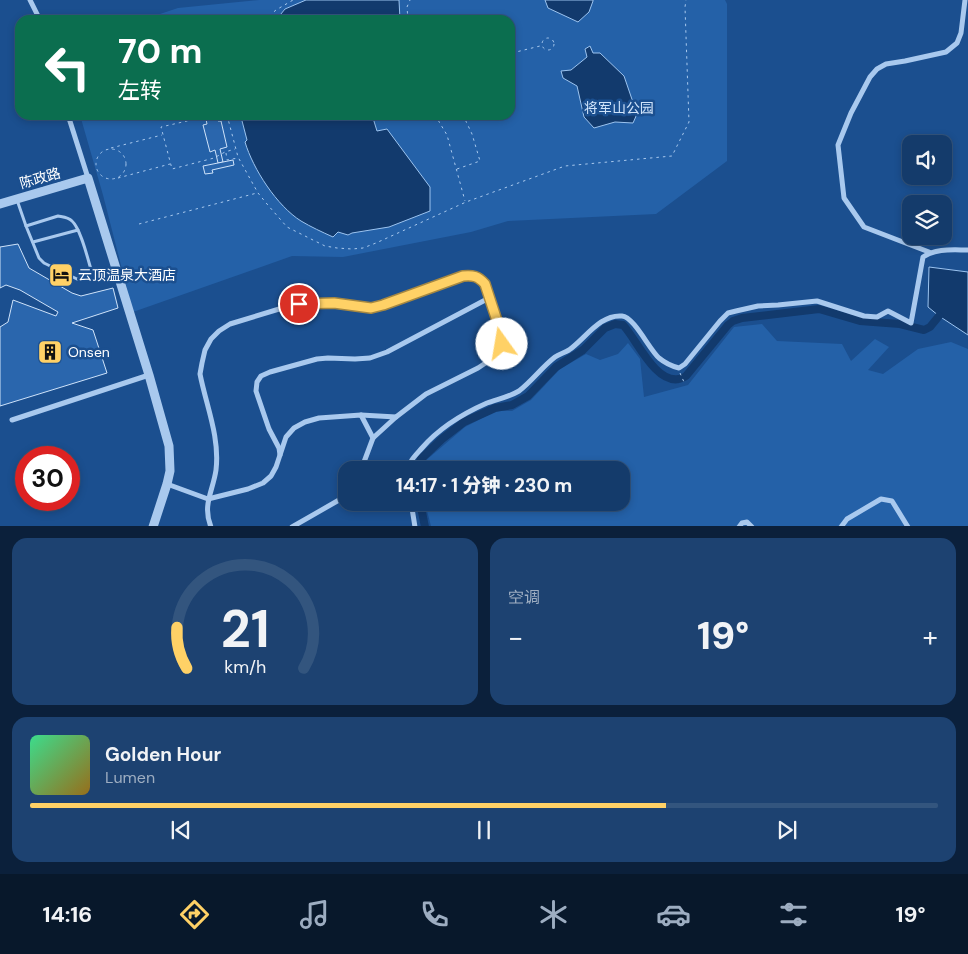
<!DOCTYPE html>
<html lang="zh">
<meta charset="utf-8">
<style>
body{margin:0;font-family:"DM Sans","Noto Sans SC",sans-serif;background:#1d4271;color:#f1f3f6;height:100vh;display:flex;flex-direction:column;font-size:19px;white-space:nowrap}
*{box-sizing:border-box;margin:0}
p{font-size:16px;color:#9dadc1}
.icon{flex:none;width:28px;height:28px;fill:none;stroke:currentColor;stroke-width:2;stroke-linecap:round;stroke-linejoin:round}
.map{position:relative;height:526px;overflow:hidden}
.details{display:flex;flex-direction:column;gap:12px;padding:12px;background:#0b203b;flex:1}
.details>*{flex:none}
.hud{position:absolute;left:15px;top:15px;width:500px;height:105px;border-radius:15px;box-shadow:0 2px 8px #0003,0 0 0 1px #33557e;background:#0b6e4f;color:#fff;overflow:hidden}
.tools{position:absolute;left:902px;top:135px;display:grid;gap:10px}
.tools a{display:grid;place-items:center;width:50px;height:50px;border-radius:10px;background:#143b6b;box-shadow:0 2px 8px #0003,0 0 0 1px #33557e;font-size:25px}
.speed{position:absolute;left:15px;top:446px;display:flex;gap:10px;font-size:25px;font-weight:700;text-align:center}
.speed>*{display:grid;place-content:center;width:65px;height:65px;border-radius:50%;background:#143b6b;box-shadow:0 2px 8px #0003,0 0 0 1px #33557e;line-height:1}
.speed .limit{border:8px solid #d22;background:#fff;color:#111}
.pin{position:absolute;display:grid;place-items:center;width:42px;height:42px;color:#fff;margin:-21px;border:2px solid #fff;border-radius:50%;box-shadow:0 1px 5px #0007}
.me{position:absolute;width:55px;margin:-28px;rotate:347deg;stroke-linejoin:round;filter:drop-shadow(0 0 4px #0008)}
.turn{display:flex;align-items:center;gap:18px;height:105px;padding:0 20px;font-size:22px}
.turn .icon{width:65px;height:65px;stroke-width:2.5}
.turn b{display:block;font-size:35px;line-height:42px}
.big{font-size:38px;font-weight:800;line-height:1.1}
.details .card{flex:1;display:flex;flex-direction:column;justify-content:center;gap:8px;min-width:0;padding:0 18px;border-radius:15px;background:#1d4271}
.details .dial{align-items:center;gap:0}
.dial svg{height:130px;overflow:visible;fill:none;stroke:#33557e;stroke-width:7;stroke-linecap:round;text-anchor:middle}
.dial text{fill:#f1f3f6;stroke:none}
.song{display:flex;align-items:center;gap:15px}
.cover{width:60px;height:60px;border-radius:8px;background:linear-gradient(135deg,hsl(150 70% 55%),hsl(40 70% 35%))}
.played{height:5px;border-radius:2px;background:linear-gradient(90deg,#ffd166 70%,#33557e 70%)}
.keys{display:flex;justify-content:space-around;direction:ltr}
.heat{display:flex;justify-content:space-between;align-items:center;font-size:28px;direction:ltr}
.details .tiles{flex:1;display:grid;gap:12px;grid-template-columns:1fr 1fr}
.card:last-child{grid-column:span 2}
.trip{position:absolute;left:338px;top:461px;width:292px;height:50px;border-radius:15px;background:#143b6b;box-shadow:0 2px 8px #0003,0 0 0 1px #33557e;font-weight:800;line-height:50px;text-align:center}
.tabs{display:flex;height:80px;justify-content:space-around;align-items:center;background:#08182b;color:#9dadc1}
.tabs .icon{width:35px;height:35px}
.tabs .active{color:#ffd166}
.tabs b{font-size:22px;color:#f1f3f6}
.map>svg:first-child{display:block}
.green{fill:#2461a8}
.water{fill:#123a6d;stroke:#9cc4f0}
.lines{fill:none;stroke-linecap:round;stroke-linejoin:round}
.canal{stroke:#123a6d;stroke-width:8}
.building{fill:#2a66ad;stroke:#cfe3fa}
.path{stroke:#a9c9ee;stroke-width:1;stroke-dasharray:2.5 4;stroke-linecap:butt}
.service{stroke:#a9c9ee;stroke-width:3}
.minor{stroke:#a9c9ee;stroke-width:5}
.tertiary{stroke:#a9c9ee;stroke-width:9}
.route-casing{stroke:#a68842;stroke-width:12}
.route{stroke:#ffd166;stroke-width:9}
.labels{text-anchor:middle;stroke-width:5;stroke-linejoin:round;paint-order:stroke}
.park-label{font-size:14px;fill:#cfe3fa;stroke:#1b4f8f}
.street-label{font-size:14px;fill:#fff;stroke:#1b4f8f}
.poi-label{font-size:14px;fill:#fff;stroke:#1b4f8f;text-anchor:start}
</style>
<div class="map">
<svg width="968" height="527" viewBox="0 0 968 527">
<rect width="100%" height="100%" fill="#1b4f8f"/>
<g class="green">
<polygon points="259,0 725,0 727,4 727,161 656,214 508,221 471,232 343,257 292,256 133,312 103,195 80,115 510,115 510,20 142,20 178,8"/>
<polygon points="762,324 777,341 842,344 851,361 875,339 889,347 868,370 883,374 918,349 951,342 968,349 968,526 431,526 425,503 621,502 621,470 422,470 424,462 465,427 496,411 512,411 531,400 560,369 586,354 600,360 618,354 628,343 640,359 644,397 688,385 734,327"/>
</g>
<g class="water">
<polygon points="306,0 399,0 400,20 276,20 285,9"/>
<polygon points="545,0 593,0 593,1 589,12 578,22 548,8"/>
<polygon points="590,46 593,53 600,53 624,76 637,114 633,123 615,122 594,128 584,117 577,86 563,78 561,71 571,70 587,57 585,49"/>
<path d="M 238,115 L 362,115 L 363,116 L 369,115 L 371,119 L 373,118 L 377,131 L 387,129 L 430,187 L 430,211 L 389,227 L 352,233 L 348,235 L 338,232 L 333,237 C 322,232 311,227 301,221 C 277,206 253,169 245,142 L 247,140 L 241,117 Z"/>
<polygon points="929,267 968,272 968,335 939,316 928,307"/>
</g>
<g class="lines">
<g class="canal">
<path d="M 416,470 L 421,459 L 442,439 L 464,422 L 495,408 L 512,405 L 528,396 L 556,367 L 583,350 L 605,328 L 615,324 L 623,325 C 636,338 655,384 679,379 C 680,379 685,377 686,376 L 728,325 L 733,321 L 742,318 L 819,309 L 860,321 L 900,324 L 924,330 L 930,327 L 939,316"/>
<polyline points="420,502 425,527"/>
</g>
</g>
<g class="building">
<polygon points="205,115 218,115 218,121 221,121 227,147 220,149 223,162 218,163 215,150 210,152 203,125 207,124"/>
<polygon points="233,160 234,165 212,170 213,173 205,174 203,166"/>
<polygon points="18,244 29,268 72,293 81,296 113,288 118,308 72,323 93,330 107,373 0,406 0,327 8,322 13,300 56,316 58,312 20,290 6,285 0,288 0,247"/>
</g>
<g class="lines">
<g class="path">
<polyline points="264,20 276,10 293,0"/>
<polyline points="408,20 407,7 410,0"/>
<circle cx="548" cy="44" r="6"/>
<polyline points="512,53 540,46"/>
<polyline points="227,115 238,157 258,193 267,204 287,227 325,246 337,248 352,249 363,248 376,243 466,202 565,166 672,156 689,122 685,7 686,0"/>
<polyline points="435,115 447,135 465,201"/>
<polyline points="226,116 216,118 200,118 161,127 172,169 214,158 225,152 235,149"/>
<polyline points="111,148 162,135"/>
<circle cx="111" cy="164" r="15"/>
<polyline points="226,153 227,160 238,158"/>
<polyline points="457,169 480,161 472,134 463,115"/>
<polyline points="118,178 170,164"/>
<polyline points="139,224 257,193"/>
<polyline points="680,373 684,382"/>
</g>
<g class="service">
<polyline points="17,200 26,226"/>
<path d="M 58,216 C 63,217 68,217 72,221 C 81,229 88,260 92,273 C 89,278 85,280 79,280 L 44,263 L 39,258 L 26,226 Z"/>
<polyline points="33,242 78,230"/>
</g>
<g class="minor">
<polyline points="30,0 40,20"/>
<polyline points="68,115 88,178"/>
<polyline points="929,252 864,227 844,198 838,145 851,113 870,77 877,69 886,64 905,61 946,52 957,43 961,33 965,0"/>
<polyline points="361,415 373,438"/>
<polyline points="12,420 149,375"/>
<polyline points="280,455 279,448 269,429 256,391 257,382 261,376 270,372 317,359 328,358 355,359 370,358 387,352 489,298"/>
<path d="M 408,470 C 409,461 416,455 422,448 C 440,427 462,414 487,403 C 498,399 509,397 519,391 C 532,381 542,367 555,357 C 559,354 564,353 569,350 C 585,339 600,314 622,316 C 634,317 649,349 659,358 C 665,363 671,366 679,368 L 685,364 L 720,321 L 728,313 L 736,311 L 758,306 L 778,305 L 817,301 L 864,316 L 877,317 L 888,311 L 911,323 L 923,257 C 936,248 953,250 968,250"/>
<polyline points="167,484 208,499 248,489 263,483 271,476 276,467 286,437 294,428 305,422 319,418 361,415 396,417"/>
<polyline points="411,502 415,527"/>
<path d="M 211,527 C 202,505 213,491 216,470 C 220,437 206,405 200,374 L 202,363 L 205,350 L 211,339 L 219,331 L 230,324 L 299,303 L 334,303 L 371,308 L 383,305 L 463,276 C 473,275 478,276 485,284 L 502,336 L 502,344 L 500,352 L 493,358 L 478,368 L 426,394 L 396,417 L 373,438 L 361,470"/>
<polyline points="292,527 346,496"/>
<polyline points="739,527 742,523 747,522 752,527"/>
<polyline points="841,527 847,519 881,499 892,501 908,527"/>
</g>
<polyline class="tertiary" points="0,204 88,178 149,375 169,446 170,471 167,484 153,527"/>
</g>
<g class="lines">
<defs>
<path id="route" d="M 299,304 L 334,303 L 371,308 L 383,305 L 463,276 C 473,275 478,276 485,284 L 502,336 L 502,344"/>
</defs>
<use href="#route" class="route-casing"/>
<use href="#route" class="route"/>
</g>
<defs>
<symbol id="hotel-square" viewBox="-11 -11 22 22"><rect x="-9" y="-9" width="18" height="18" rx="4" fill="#ffd166" stroke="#1b4f8f"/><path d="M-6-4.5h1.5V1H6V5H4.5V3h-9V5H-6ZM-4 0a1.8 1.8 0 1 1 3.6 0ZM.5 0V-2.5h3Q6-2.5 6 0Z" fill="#111"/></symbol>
<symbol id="building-square" viewBox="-11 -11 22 22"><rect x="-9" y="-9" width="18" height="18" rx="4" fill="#ffd166" stroke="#1b4f8f"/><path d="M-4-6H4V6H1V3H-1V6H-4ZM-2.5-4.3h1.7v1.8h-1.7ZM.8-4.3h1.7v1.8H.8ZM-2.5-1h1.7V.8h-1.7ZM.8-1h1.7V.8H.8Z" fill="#111"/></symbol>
</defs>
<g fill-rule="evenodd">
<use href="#hotel-square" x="47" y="261" width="28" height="28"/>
<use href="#building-square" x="36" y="338" width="28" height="28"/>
</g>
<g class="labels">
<g class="park-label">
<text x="619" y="113">将军山公园</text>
</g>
<g class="street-label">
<text transform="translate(40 178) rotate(-16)" y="5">陈政路</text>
</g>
<g class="poi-label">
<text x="78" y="280">云顶温泉大酒店</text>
<text x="68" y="357">Onsen</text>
</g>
</g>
</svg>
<div class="tools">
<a><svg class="icon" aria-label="sound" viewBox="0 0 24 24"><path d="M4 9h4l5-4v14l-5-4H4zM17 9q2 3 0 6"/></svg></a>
<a><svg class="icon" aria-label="layers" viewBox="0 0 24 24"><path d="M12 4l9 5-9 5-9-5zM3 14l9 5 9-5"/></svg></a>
</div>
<div class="speed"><div class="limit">30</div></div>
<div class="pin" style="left:299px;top:304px;background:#d93025"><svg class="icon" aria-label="arrive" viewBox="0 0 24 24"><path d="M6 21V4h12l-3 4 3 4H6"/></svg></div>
<svg class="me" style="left:502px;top:344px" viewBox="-20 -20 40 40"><circle r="19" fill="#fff"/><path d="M0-13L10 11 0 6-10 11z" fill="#ffd166"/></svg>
<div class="trip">14:17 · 1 分钟 · 230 m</div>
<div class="hud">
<div class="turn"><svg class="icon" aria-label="left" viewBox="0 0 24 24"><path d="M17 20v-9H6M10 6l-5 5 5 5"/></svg><div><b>70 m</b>左转</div></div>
</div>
</div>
<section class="details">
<div class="tiles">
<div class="card dial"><svg viewBox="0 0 100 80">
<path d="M14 69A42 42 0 1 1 86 69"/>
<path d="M14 69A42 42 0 0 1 8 44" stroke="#ffd166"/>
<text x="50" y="56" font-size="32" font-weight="700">21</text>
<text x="50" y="72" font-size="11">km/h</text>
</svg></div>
<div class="card"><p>空调</p>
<div class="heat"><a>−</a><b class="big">19°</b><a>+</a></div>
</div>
<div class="card">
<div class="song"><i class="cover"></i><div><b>Golden Hour</b><p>Lumen</p></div></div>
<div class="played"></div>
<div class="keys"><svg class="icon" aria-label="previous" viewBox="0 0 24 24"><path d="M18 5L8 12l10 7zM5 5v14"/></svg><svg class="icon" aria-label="pause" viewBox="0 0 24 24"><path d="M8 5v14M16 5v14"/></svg><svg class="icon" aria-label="next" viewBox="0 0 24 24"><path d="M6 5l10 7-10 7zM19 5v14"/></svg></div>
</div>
</div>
</section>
<nav class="tabs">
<b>14:16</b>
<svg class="icon active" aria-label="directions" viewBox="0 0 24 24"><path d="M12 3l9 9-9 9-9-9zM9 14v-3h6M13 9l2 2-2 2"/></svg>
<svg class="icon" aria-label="music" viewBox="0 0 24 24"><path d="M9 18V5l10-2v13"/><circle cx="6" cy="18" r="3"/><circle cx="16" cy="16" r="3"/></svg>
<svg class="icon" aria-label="phone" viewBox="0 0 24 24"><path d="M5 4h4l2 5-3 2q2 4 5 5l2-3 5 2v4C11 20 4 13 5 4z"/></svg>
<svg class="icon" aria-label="climate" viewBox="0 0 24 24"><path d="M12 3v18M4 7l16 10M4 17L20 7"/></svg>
<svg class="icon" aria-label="car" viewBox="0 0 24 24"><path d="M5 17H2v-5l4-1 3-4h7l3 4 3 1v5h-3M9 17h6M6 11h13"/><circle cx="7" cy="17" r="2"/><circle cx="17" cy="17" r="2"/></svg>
<svg class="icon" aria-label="filters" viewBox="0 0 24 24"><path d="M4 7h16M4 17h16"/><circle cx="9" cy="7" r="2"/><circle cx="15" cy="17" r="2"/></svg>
<b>19°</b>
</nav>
